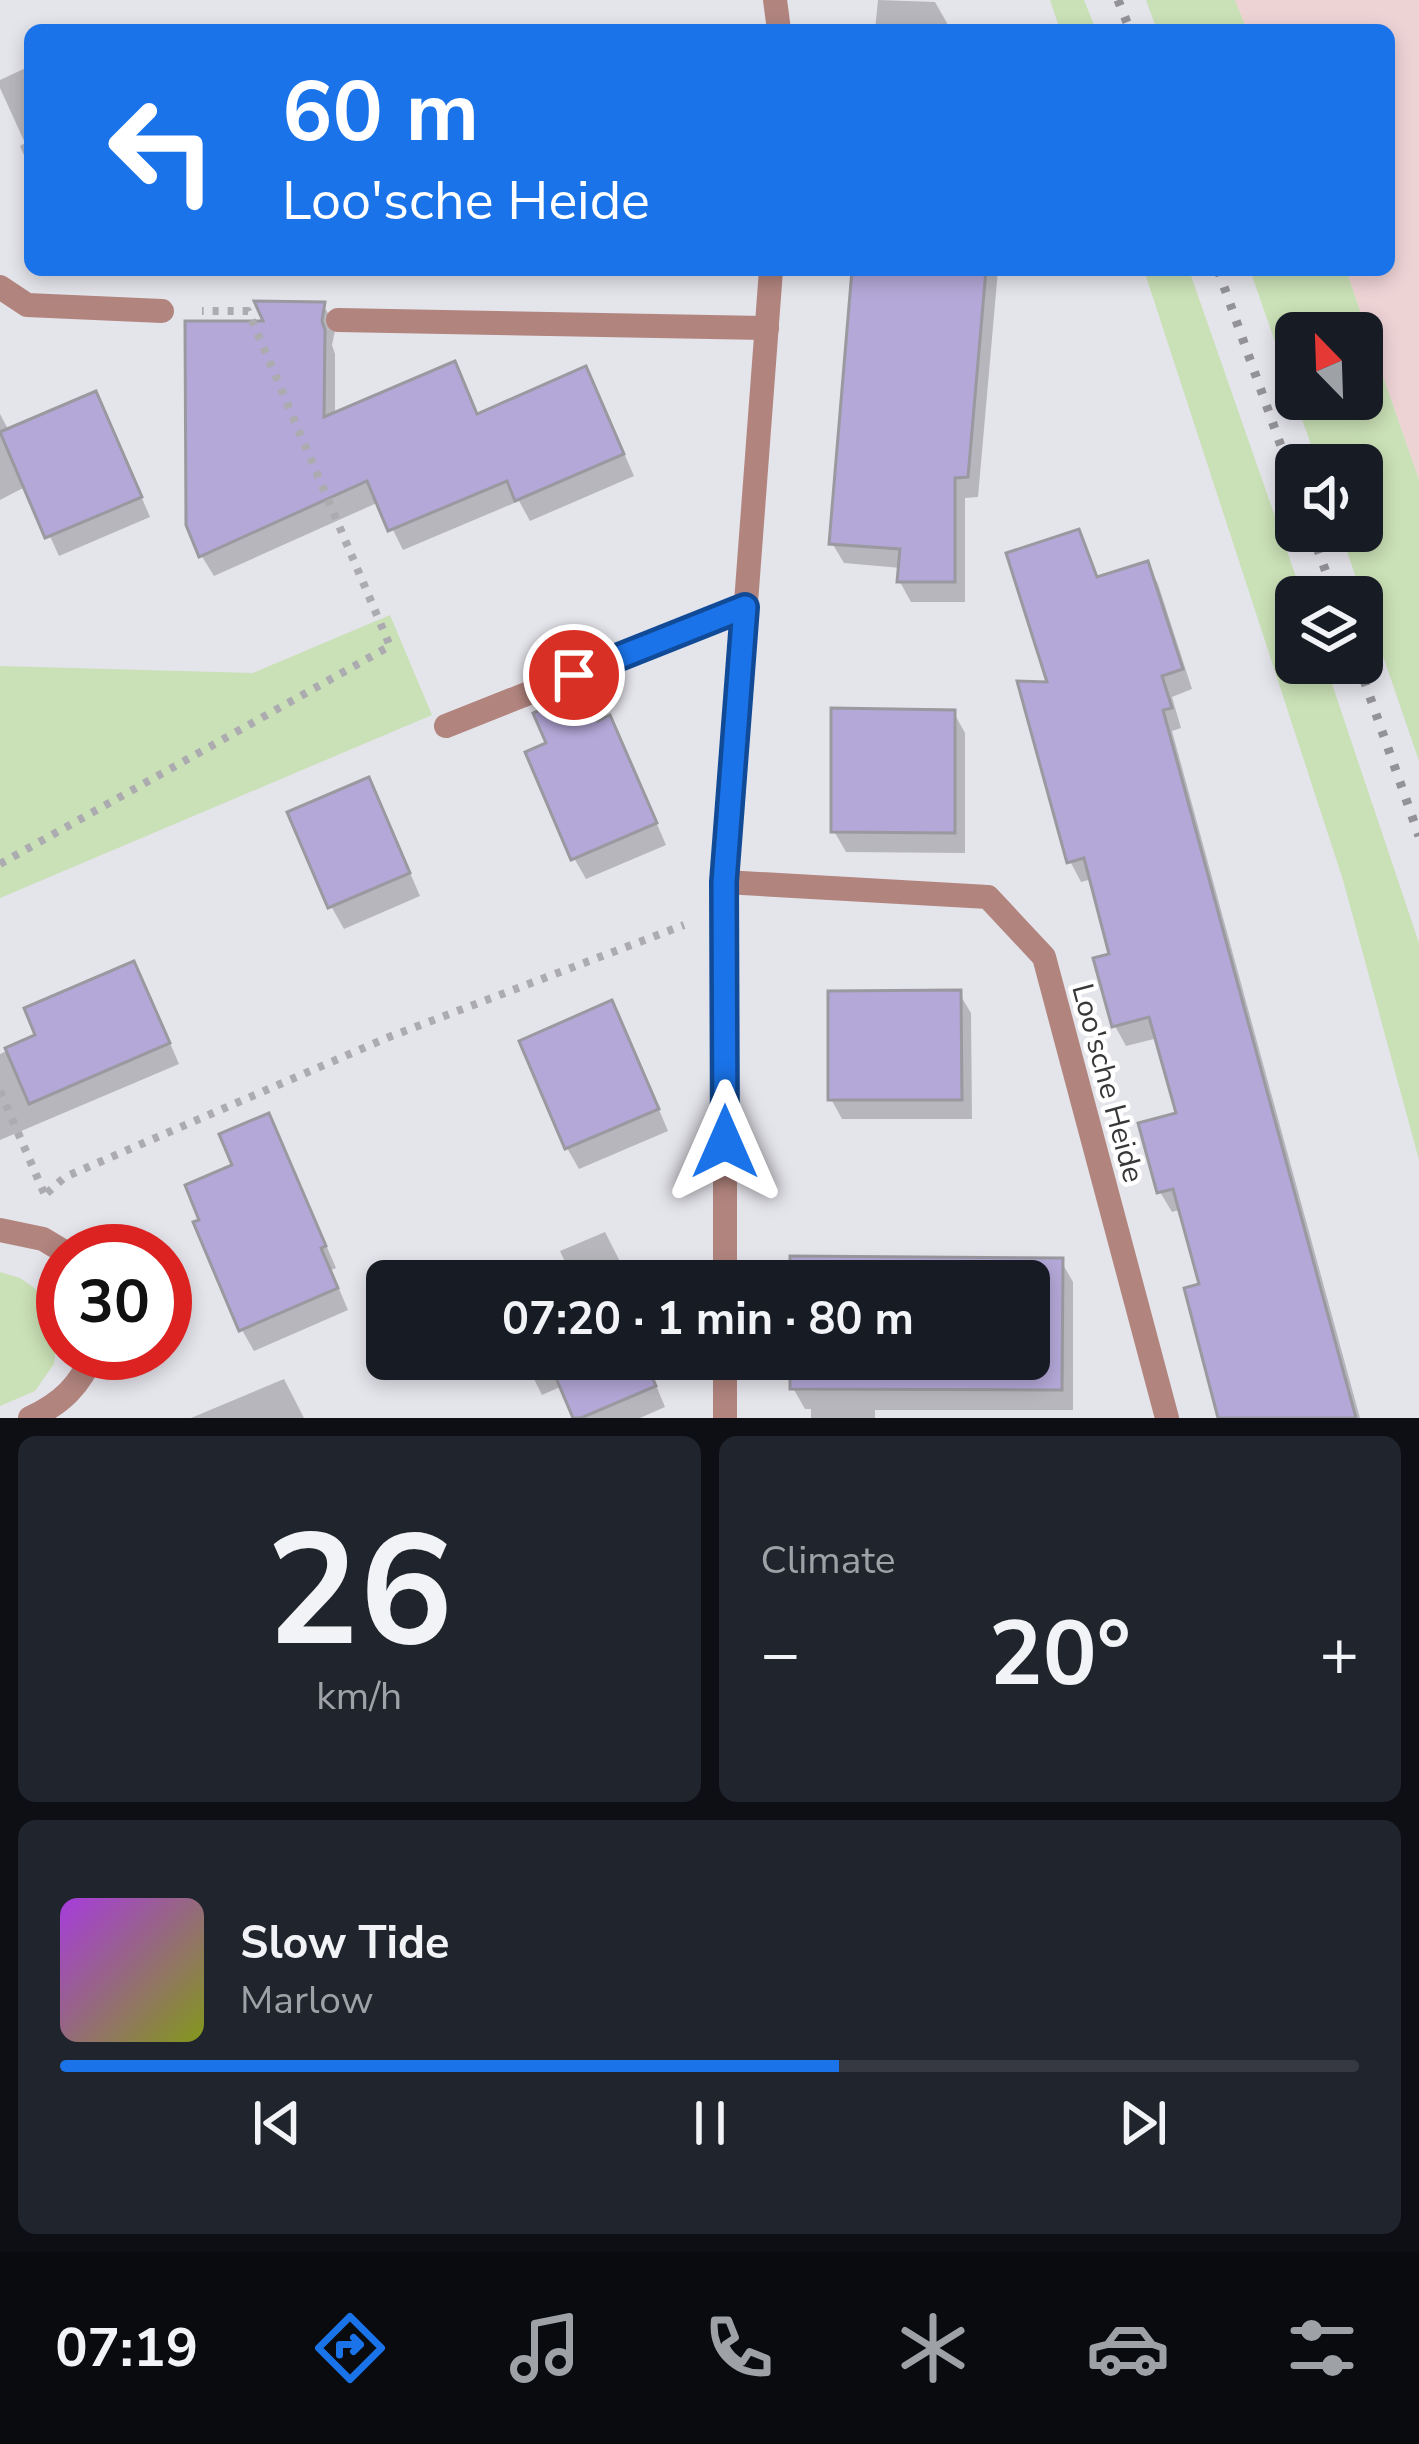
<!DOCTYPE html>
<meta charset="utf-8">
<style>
body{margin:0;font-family:"Nunito Sans",sans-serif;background:#20242c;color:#f1f3f6;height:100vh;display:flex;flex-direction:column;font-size:45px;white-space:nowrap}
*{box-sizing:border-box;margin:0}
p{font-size:39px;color:#9ea1a6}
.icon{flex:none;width:66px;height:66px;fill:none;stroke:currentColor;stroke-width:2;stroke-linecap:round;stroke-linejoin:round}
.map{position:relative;height:1418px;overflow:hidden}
.details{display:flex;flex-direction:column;gap:18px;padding:18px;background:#0d0f14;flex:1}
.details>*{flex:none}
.banner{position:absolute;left:24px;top:24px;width:1371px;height:252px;border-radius:18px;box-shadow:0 6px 18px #0003;background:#1a73e8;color:#fff;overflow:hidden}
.needle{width:78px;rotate:337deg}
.tools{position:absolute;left:1275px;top:312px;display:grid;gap:24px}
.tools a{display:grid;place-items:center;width:108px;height:108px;border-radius:18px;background:#171b24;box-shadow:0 6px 18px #0003;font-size:60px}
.speed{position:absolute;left:36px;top:1224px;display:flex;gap:24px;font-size:60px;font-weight:700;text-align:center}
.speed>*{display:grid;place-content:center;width:156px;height:156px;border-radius:50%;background:#171b24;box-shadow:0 6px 18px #0003;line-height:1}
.speed .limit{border:18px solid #d22;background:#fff;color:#111}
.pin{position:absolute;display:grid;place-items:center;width:102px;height:102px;color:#fff;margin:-51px;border:6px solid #fff;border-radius:50%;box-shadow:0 3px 12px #0007}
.me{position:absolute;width:132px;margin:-66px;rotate:0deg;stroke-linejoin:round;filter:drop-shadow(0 0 9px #0008)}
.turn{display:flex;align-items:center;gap:42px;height:252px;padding:0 60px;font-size:54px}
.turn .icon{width:156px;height:156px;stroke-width:2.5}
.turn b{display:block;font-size:84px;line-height:102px}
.big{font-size:90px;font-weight:700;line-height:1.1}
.details .tile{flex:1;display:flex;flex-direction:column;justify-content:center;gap:18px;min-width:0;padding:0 42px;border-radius:18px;background:#20242c}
.details .dial{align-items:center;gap:0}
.dial b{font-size:156px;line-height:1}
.song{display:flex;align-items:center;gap:36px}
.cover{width:144px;height:144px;border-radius:18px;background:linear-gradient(135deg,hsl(280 70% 55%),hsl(70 70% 35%))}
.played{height:12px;border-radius:6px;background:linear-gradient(90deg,#1a73e8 60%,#363941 60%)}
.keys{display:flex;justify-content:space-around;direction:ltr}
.heat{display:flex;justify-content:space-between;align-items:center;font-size:66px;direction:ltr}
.details .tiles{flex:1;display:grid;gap:18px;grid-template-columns:1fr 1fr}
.tile:last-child{grid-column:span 2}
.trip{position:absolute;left:366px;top:1260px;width:684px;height:120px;border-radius:18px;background:#171b24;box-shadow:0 6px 18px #0003;font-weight:700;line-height:120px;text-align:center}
.tab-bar{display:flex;height:192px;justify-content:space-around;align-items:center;background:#090b0e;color:#9ea1a6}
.tab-bar .icon{width:84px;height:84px}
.tab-bar .selected{color:#1a73e8}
.tab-bar b{font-size:54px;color:#f1f3f6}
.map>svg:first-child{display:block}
.medical{fill:#eed3d5}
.green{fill:#cae0b6;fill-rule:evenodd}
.shadow{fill:#0003}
.building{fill:#b4a8d8;stroke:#9b99a0;stroke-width:3}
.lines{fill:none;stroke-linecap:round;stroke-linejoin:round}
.path{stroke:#ababb0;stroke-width:8;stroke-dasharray:6 9;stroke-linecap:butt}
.lane{stroke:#b1847e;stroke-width:24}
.street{stroke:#b1847e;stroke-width:24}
.rail{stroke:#929297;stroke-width:9;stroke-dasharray:6 12;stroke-linecap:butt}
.route-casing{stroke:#114b97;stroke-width:30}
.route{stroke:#1a73e8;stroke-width:21}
.labels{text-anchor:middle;stroke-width:9;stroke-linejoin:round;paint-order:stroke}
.street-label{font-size:30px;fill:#38383b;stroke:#fff}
</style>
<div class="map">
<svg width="1419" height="1418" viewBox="0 0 1419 1418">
<rect width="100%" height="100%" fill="#e4e4eb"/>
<polygon class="medical" points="1235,0 1419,0 1419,480 1346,270 1389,270 1389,30 1247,30"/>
<g class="green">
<polygon points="1050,0 1084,0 1096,30 1060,30"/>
<polygon points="1146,0 1235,0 1247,30 1157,30"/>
<polygon points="1144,270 1189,270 1303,597 1296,597 1296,663 1325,663 1419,943 1419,1160 1343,880"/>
<path d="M 1250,270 L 1346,270 L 1419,480 L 1419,761 L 1340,531 L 1362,531 L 1362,465 L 1318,465 ZM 1362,333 L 1362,399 L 1296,399 L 1296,333 Z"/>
<polygon points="390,615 432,715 0,898 0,666 253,673"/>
<polygon points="0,1272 20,1278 40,1292 58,1334 54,1364 35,1391 0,1406"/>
</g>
<g class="shadow">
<polygon points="878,0 935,2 947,23 946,30 875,30"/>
<polygon points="30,66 30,169 20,146 25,143 0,88 0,80"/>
<polygon points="855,270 998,270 978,497 965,498 965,602 911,602 900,582 901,568 844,563 832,543"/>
<polygon points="323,305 336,326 332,345 335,354 335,416 454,365 479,416 585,370 597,391 634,476 530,521 519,501 403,550 379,502 214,576 201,555 267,324"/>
<polygon points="0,414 9,431 106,414 150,517 59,556 27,486 0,500"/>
<polygon points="1077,533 1099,579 1147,564 1158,584 1192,689 1172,697 1181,728 1172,731 1360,1418 1239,1418 1182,1209 1172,1212 1160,1192 1180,1115 1158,1038 1126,1046 1115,1026 1113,956 1092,879 1081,882 1070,861 1051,685"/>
<polygon points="584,694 599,723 609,719 621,740 666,845 586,879 574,858 550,744"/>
<polygon points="954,713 965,733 965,853 846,852 834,831"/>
<polygon points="367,781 380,803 420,896 344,929 331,906"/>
<polygon points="133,965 145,985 179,1064 0,1140 0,1054 39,1037"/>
<polygon points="959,993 971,1013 972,1119 842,1119 831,1099"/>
<polygon points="611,1004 623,1024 668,1131 579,1169 567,1148"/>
<polygon points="268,1117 280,1138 336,1268 331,1270 348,1310 254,1351 242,1330 203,1221"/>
<polygon points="605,1232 630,1281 568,1281 573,1279 560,1251"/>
<polygon points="1061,1261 1073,1282 1073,1410 875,1410 875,1418 811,1418 811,1409 805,1409 793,1388 793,1359 1029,1359 1029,1281 793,1281"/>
<polygon points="524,1359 645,1359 665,1407 640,1418 576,1418 562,1386 542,1395"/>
<polygon points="284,1379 304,1418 191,1418"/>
</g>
<g class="building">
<polygon points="852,270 986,270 968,477 955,478 955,582 897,582 900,549 829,544"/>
<polygon points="254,301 325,302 322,321 325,330 324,417 455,361 477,414 586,366 624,454 515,501 507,481 388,531 367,481 199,557 186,525 185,321 263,321"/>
<polygon points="96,391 142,497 45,538 0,432"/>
<polygon points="1079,529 1097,577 1148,561 1183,669 1162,676 1172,708 1163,710 1356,1418 1218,1418 1184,1288 1199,1284 1173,1189 1157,1193 1138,1123 1176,1113 1149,1017 1112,1027 1093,958 1109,954 1084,858 1067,863 1017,681 1047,682 1006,553"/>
<polygon points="585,691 598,721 610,715 657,823 571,860 525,752 546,743 533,713"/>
<polygon points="831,708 955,710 955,833 831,832"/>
<polygon points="369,777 410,873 328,908 287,812"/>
<polygon points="134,961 170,1043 29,1104 5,1048 35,1035 24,1008"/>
<polygon points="961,990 962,1100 828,1100 828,991"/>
<polygon points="612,1000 659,1109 565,1149 519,1041"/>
<polygon points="269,1113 326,1246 321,1248 338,1288 239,1331 193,1222 199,1220 185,1185 232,1165 219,1134"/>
<polygon points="790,1256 1063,1258 1062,1390 790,1389 790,1359 1029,1359 1029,1281 790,1281"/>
<polygon points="603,1263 611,1281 560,1281"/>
<polygon points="520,1359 644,1359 656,1386 581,1418 573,1418 551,1366 528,1376"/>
</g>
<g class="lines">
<g class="path">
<polyline points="0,864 390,646 248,311 202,311"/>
<polyline points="0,1091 44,1193"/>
<polyline points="47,1193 65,1177 389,1037 684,925"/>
</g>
<g class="lane">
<polyline points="0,287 27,305 162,311"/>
<polyline points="338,320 767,328"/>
<polyline points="446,726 745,607"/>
</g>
<g class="street">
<polyline points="775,0 779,30"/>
<polyline points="725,882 988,897 1044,957 1167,1418"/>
<polyline points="0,1230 43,1239 63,1251"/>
<polyline points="725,1281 725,882 771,270"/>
<path d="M 30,1418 C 61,1404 81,1385 93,1353"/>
<polyline points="725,1418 725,1359"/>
</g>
<g class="rail">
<polyline points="1118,0 1130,30"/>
<polyline points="1218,270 1296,488"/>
<polyline points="1311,531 1335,597"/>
<polyline points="1358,663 1419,836"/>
</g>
</g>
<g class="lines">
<defs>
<polyline id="route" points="574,675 745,607 724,882 725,1142"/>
</defs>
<use href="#route" class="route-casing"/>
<use href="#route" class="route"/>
</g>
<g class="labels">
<g class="street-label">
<text transform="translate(1108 1083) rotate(75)" y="10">Loo'sche Heide</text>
</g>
</g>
</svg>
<div class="tools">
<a><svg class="needle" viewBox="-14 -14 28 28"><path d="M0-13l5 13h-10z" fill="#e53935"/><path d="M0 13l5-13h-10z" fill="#9ea1a6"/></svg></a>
<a><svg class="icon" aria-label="sound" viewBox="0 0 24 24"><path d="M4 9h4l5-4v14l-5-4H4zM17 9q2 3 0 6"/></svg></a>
<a><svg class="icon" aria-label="layers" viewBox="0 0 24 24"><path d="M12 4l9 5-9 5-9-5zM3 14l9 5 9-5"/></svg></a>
</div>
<div class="speed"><div class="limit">30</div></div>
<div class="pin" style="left:574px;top:675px;background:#d93025"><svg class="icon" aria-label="arrive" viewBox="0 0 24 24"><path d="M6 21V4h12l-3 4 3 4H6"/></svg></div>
<svg class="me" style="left:725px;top:1142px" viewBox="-20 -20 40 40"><path d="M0-17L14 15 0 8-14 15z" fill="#1a73e8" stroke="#fff" stroke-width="4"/></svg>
<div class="trip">07:20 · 1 min · 80 m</div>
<div class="banner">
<div class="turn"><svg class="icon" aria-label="left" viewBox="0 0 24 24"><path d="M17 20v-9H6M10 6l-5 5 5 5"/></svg><div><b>60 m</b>Loo'sche Heide</div></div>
</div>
</div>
<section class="details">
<div class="tiles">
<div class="tile dial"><b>26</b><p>km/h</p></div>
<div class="tile"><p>Climate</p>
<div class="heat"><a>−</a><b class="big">20°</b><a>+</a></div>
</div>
<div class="tile">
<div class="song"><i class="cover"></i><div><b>Slow Tide</b><p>Marlow</p></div></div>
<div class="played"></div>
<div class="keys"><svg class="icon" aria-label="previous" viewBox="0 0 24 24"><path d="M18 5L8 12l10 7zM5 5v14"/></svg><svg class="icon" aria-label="pause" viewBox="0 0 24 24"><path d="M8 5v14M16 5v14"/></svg><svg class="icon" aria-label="next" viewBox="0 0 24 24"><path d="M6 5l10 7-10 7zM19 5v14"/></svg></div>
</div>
</div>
</section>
<nav class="tab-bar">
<b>07:19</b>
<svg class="icon selected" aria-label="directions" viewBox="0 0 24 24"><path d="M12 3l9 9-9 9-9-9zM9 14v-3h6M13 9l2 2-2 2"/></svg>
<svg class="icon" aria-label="music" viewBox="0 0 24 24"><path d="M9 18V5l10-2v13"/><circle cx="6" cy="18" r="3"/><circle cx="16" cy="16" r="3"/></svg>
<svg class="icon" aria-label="phone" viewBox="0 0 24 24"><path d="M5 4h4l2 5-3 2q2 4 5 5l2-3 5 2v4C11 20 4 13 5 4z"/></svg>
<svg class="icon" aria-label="climate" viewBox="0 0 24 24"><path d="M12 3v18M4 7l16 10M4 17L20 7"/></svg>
<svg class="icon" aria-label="car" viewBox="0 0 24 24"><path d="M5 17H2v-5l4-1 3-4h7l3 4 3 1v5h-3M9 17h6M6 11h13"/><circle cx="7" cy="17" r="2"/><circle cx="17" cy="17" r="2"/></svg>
<svg class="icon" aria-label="filters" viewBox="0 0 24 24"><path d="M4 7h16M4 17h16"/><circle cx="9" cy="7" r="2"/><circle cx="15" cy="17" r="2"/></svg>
</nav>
